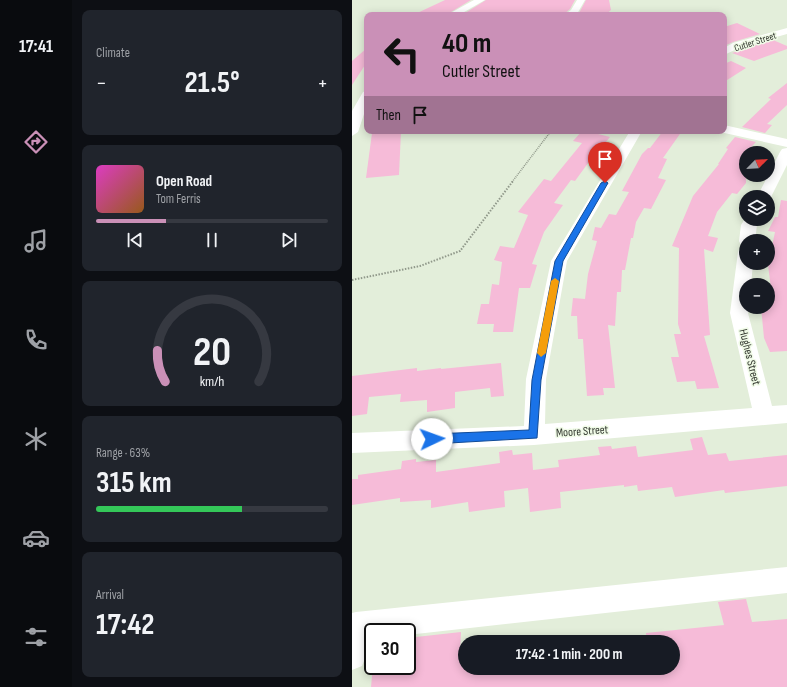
<!DOCTYPE html>
<meta charset="utf-8">
<style>
body{margin:0;font-family:"Sofia Sans Condensed",sans-serif;background:#20242c;color:#f1f3f6;height:100vh;display:flex;flex-direction:column;font-size:15px;white-space:nowrap}
*{box-sizing:border-box;margin:0}
p{font-size:13px;color:#9ea1a6}
.icon{flex:none;width:22px;height:22px;fill:none;stroke:currentColor;stroke-width:2;stroke-linecap:round;stroke-linejoin:round}
.map{position:relative;flex:1;overflow:hidden}
.side{display:flex;flex-direction:column;gap:10px;padding:10px;background:#0d0f14;width:280px}
.side>*{flex:none}
.top-card{position:absolute;left:12px;top:12px;width:363px;height:122px;border-radius:8px;box-shadow:0 2px 10px #0003;background:#ca90b7;color:#111;overflow:hidden}
.needle{width:26px;rotate:66deg}
.fabs{position:absolute;left:387px;top:146px;display:grid;gap:8px}
.fabs a{display:grid;place-items:center;width:36px;height:36px;border-radius:50%;background:#171b24;box-shadow:0 2px 10px #0003;font-size:20px}
.speed{position:absolute;left:12px;top:623px;display:flex;gap:8px;font-size:20px;font-weight:700;text-align:center}
.speed>*{display:grid;place-content:center;width:52px;height:52px;border-radius:50%;background:#171b24;box-shadow:0 2px 10px #0003;line-height:1}
.speed .limit{border:2px solid #111;border-radius:6px;background:#fff;color:#111}
.pin{position:absolute;display:grid;place-items:center;width:34px;height:34px;color:#fff;margin:-41px -17px;border-radius:50% 50% 50% 0;rotate:-45deg;box-shadow:0 0 4px #0007}
.pin .icon{rotate:45deg}
.me{position:absolute;width:44px;margin:-22px;rotate:87deg;stroke-linejoin:round;filter:drop-shadow(0 0 3px #0008)}
.turn{display:flex;align-items:center;gap:14px;height:84px;padding:0 12px;font-size:18px}
.turn .icon{width:52px;height:52px;stroke-width:2.5}
.turn b{display:block;font-size:28px;line-height:34px}
.then{display:flex;align-items:center;height:38px;padding:0 12px;background:#0003;gap:8px;font-size:15px}
.big{font-size:30px;font-weight:700;line-height:1.1}
.side .tile{flex:1;display:flex;flex-direction:column;justify-content:center;gap:6px;min-width:0;padding:0 14px;border-radius:8px;background:#20242c}
.side .dial{align-items:center;gap:0}
.dial svg{height:104px;overflow:visible;fill:none;stroke:#363941;stroke-width:7;stroke-linecap:round;text-anchor:middle}
.dial text{fill:#f1f3f6;stroke:none}
.song{display:flex;align-items:center;gap:12px}
.cover{width:48px;height:48px;border-radius:6px;background:linear-gradient(135deg,hsl(310 70% 55%),hsl(30 70% 35%))}
.played{height:4px;border-radius:2px;background:linear-gradient(90deg,#ca90b7 30%,#363941 30%)}
.keys{display:flex;justify-content:space-around;direction:ltr}
.heat{display:flex;justify-content:space-between;align-items:center;font-size:22px;direction:ltr}
.charge{height:6px;border-radius:3px;background:linear-gradient(90deg,#34c759 63%,#363941 0)}
.trip{position:absolute;left:106px;top:635px;width:222px;height:40px;border-radius:20px;background:#171b24;box-shadow:0 2px 10px #0003;font-weight:700;line-height:40px;text-align:center}
main{display:flex;flex:1;min-height:0}
.dock{display:flex;flex-direction:column;width:72px;justify-content:space-around;align-items:center;background:#090b0e;color:#9ea1a6}
.dock .icon{width:28px;height:28px}
.dock .on{color:#ca90b7}
.dock b{font-size:18px;color:#f1f3f6}
.map>svg:first-child{display:block}
.building{fill:#f6bbd8}
.lines{fill:none;stroke-linecap:round;stroke-linejoin:round}
.path-far1{stroke:#90988a;stroke-width:1.5;stroke-dasharray:1 1;stroke-linecap:butt}
.path{stroke:#90988a;stroke-width:2;stroke-dasharray:1.5 1.5;stroke-linecap:butt}
.minor{fill:#fff;fill-rule:evenodd}
.route{fill:#1a73e8;stroke:#114b97}
.slow{fill:#f59e0b}
.labels{text-anchor:middle;stroke-width:3;stroke-linejoin:round;paint-order:stroke}
.far-street-label{font-size:10px;fill:#333830;stroke:#f0fbe7}
.street-label{font-size:12px;fill:#333830;stroke:#f0fbe7}
</style>
<main>
<nav class="dock">
<b>17:41</b>
<svg class="icon on" aria-label="directions" viewBox="0 0 24 24"><path d="M12 3l9 9-9 9-9-9zM9 14v-3h6M13 9l2 2-2 2"/></svg>
<svg class="icon" aria-label="music" viewBox="0 0 24 24"><path d="M9 18V5l10-2v13"/><circle cx="6" cy="18" r="3"/><circle cx="16" cy="16" r="3"/></svg>
<svg class="icon" aria-label="phone" viewBox="0 0 24 24"><path d="M5 4h4l2 5-3 2q2 4 5 5l2-3 5 2v4C11 20 4 13 5 4z"/></svg>
<svg class="icon" aria-label="climate" viewBox="0 0 24 24"><path d="M12 3v18M4 7l16 10M4 17L20 7"/></svg>
<svg class="icon" aria-label="car" viewBox="0 0 24 24"><path d="M5 17H2v-5l4-1 3-4h7l3 4 3 1v5h-3M9 17h6M6 11h13"/><circle cx="7" cy="17" r="2"/><circle cx="17" cy="17" r="2"/></svg>
<svg class="icon" aria-label="filters" viewBox="0 0 24 24"><path d="M4 7h16M4 17h16"/><circle cx="9" cy="7" r="2"/><circle cx="15" cy="17" r="2"/></svg>
</nav>
<section class="side">
<div class="tile"><p>Climate</p>
<div class="heat"><a>−</a><b class="big">21.5°</b><a>+</a></div>
</div>
<div class="tile">
<div class="song"><i class="cover"></i><div><b>Open Road</b><p>Tom Ferris</p></div></div>
<div class="played"></div>
<div class="keys"><svg class="icon" aria-label="previous" viewBox="0 0 24 24"><path d="M18 5L8 12l10 7zM5 5v14"/></svg><svg class="icon" aria-label="pause" viewBox="0 0 24 24"><path d="M8 5v14M16 5v14"/></svg><svg class="icon" aria-label="next" viewBox="0 0 24 24"><path d="M6 5l10 7-10 7zM19 5v14"/></svg></div>
</div>
<div class="tile dial"><svg viewBox="0 0 100 80">
<path d="M14 69A42 42 0 1 1 86 69"/>
<path d="M14 69A42 42 0 0 1 8 45" stroke="#ca90b7"/>
<text x="50" y="56" font-size="32" font-weight="700">20</text>
<text x="50" y="72" font-size="11">km/h</text>
</svg></div>
<div class="tile"><p>Range · 63%</p><b class="big">315 km</b><div class="charge"></div></div>
<div class="tile"><p>Arrival</p><b class="big">17:42</b></div>
</section>
<div class="map">
<svg width="435" height="687" viewBox="0 0 435 687">
<rect width="100%" height="100%" fill="#e3eeda"/>
<g class="building">
<polygon points="93,0 119,0 94,15 61,15"/>
<polygon points="134,0 223,0 218,9 211,15 110,15"/>
<polygon points="234,0 257,0 259,10 253,15 226,15"/>
<polygon points="385,23 408,34 381,42 372,46 372,27"/>
<polygon points="421,40 435,46 435,49 402,61 380,53"/>
<polygon points="15,48 15,62 0,85 0,61"/>
<polygon points="379,61 394,68 372,82 372,64"/>
<polygon points="435,83 435,105 415,124 420,125 413,133 390,127 419,99 416,98"/>
<polygon points="31,131 49,131 47,175 14,178 20,133"/>
<polygon points="230,131 248,131 246,134 258,137 249,148 247,148 223,181 219,180 202,203 211,205 192,232 180,264 185,265 178,288 167,288 161,332 141,332 142,324 125,324 129,304 137,304 140,284 147,285 150,262 142,260 148,246 162,248 176,215 166,212 192,179 199,181 230,143 221,141"/>
<polygon points="311,131 330,131 311,158 315,159 306,178 314,180 299,209 292,208 284,222 281,238 279,238 273,270 270,270 269,292 265,292 263,326 256,325 263,388 251,388 252,395 235,396 231,339 226,339 225,316 219,316 221,298 233,299 236,274 245,241 240,240 243,227 249,228 257,214 264,215 277,192 270,191 290,154 296,148 298,148"/>
<polygon points="383,137 404,142 397,149 394,149 394,183 385,194 380,193 365,212 356,236 366,238 361,252 352,249 358,335 352,336 367,388 345,389 343,381 325,382 319,357 327,357 322,334 329,334 326,324 327,248 320,246 341,196 367,164 366,164 376,149 374,148"/>
<polygon points="429,200 435,201 435,351 418,352 412,338 409,307 416,307 416,296 420,296 416,265 423,232 416,231 423,217 426,217"/>
<polygon points="149,363 152,396 139,397 138,388 103,392 103,408 75,412 75,400 48,402 49,394 17,397 15,414 0,416 0,376 65,368 65,371 89,368 89,369"/>
<polygon points="350,437 356,455 374,453 377,461 435,455 435,486 373,493 372,490 323,497 320,487 286,491 285,485 272,487 272,485 208,492 209,508 178,512 176,488 152,491 153,507 117,512 116,502 79,508 79,500 48,502 48,498 0,505 0,479 6,479 6,475 49,469 50,461 64,459 64,462 84,460 84,472 148,463 147,452 160,450 161,455 180,453 181,470 207,467 206,460 248,455 246,447 259,446 260,449 284,446 286,457 341,450 338,439"/>
<polygon points="394,599 400,622 435,619 435,687 19,687 21,666 55,666 55,638 109,632 108,653 113,652 113,668 321,668 321,642 295,642 294,633 372,625 366,602"/>
</g>
<g class="lines">
<polyline class="path-far1" points="160,182 199,131"/>
<polyline class="path" points="0,280 68,266 108,251 161,181"/>
<g class="minor">
<polygon points="122,0 133,0 107,15 95,15"/>
<polygon points="225,0 233,0 225,14 212,15 219,10"/>
<polygon points="435,28 435,34 389,47 372,55 372,48 381,43"/>
<polygon points="15,91 15,105 6,132 0,136 0,111 11,92"/>
<polygon points="372,125 435,139 435,147 368,132 372,131"/>
<polygon points="278,131 290,131 215,261 194,379 193,424 400,408 378,313 386,252 388,248 394,247 394,263 401,263 399,285 394,285 394,307 397,307 396,313 420,406 435,405 435,423 182,445 0,453 0,433 172,426 174,379 199,261"/>
<polygon points="435,148 435,165 419,197 416,200 416,197 405,197 428,152 430,149"/>
<polygon points="394,217 394,219 408,219 405,225 403,241 394,241 394,246 389,245 387,241 389,225"/>
<polygon points="435,567 435,593 55,635 55,632 21,632 21,638 16,639 14,656 10,666 0,670 0,613 4,612"/>
</g>
</g>
<polygon class="route" points="253,181 256,183 211,261 189,380 185,438 80,444 76,442 74,439 76,436 80,434 177,430 180,380 203,261 249,183"/>
<polygon class="slow" points="203,278 207,281 194,353 189,357 185,353 199,281"/>
<g class="labels">
<g class="far-street-label">
<text transform="translate(403 41) rotate(-18)" y="4">Cutler Street</text>
</g>
<g class="street-label">
<text transform="translate(398 357) rotate(76)" y="4">Hughes Street</text>
<text transform="translate(230 431) rotate(-4)" y="4">Moore Street</text>
</g>
</g>
</svg>
<div class="fabs">
<a><svg class="needle" viewBox="-14 -14 28 28"><path d="M0-13l5 13h-10z" fill="#e53935"/><path d="M0 13l5-13h-10z" fill="#9ea1a6"/></svg></a>
<a><svg class="icon" aria-label="layers" viewBox="0 0 24 24"><path d="M12 4l9 5-9 5-9-5zM3 14l9 5 9-5"/></svg></a>
<a>+</a>
<a>−</a>
</div>
<div class="speed"><div class="limit">30</div></div>
<div class="pin" style="left:253px;top:183px;background:#d93025"><svg class="icon" aria-label="arrive" viewBox="0 0 24 24"><path d="M6 21V4h12l-3 4 3 4H6"/></svg></div>
<svg class="me" style="left:80px;top:439px" viewBox="-20 -20 40 40"><circle r="19" fill="#fff"/><path d="M0-13L10 11 0 6-10 11z" fill="#1a73e8"/></svg>
<div class="trip">17:42 · 1 min · 200 m</div>
<div class="top-card">
<div class="turn"><svg class="icon" aria-label="left" viewBox="0 0 24 24"><path d="M17 20v-9H6M10 6l-5 5 5 5"/></svg><div><b>40 m</b>Cutler Street</div></div>
<div class="then">Then<svg class="icon" aria-label="arrive" viewBox="0 0 24 24"><path d="M6 21V4h12l-3 4 3 4H6"/></svg></div>
</div>
</div>
</main>
